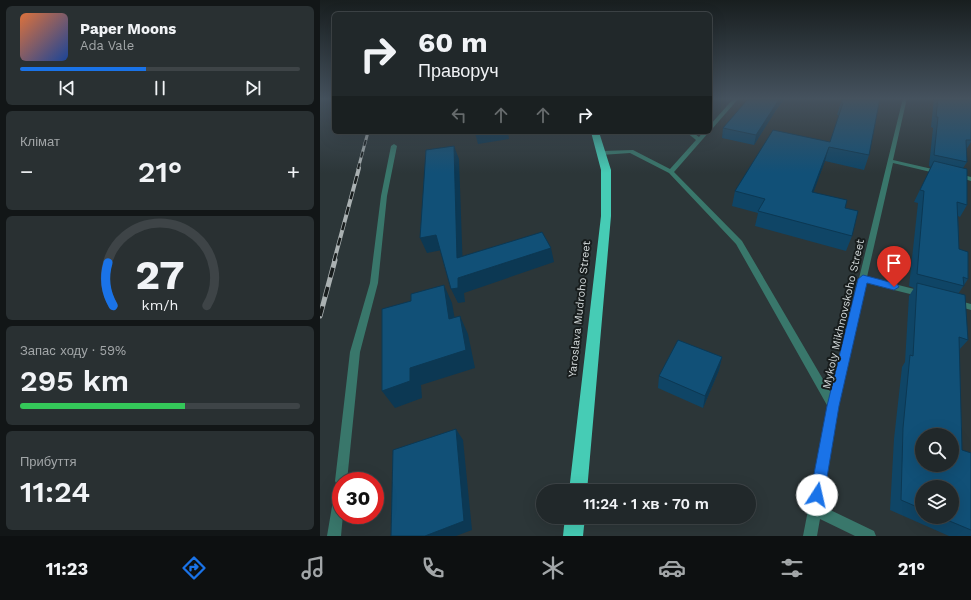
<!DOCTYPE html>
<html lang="uk">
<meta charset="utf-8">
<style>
body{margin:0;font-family:"Work Sans",sans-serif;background:#293032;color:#f1f3f6;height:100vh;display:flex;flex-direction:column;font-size:15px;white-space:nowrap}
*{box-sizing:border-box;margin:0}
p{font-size:13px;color:#a2a6a8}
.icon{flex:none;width:22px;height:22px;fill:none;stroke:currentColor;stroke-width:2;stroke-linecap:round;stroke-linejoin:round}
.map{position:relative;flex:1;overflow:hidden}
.sheet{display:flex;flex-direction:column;gap:6px;padding:6px;background:#121617;width:320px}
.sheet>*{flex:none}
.banner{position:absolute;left:12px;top:12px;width:380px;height:122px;border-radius:6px;box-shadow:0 4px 16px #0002,0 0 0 1px #3e4447;background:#21282a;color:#f1f3f6;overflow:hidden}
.tools{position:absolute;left:595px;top:428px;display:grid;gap:8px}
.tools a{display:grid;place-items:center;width:44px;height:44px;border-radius:50%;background:#21282a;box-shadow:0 4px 16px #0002,0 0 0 1px #3e4447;font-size:20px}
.speed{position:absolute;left:12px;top:472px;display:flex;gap:8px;font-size:20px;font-weight:700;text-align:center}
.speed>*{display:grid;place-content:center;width:52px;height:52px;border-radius:50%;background:#21282a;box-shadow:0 4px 16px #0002,0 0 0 1px #3e4447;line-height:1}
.speed .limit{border:6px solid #d22;background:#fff;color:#111}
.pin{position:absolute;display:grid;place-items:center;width:34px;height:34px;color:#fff;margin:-41px -17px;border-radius:50% 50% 50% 0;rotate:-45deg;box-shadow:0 0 4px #0007}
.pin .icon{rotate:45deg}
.me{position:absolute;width:44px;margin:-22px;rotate:10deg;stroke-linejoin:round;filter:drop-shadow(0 0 3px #0008)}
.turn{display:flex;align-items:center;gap:14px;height:84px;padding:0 20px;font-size:18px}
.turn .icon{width:52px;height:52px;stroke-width:2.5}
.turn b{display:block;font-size:28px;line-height:34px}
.lanes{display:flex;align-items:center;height:38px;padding:0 20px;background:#0003;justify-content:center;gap:20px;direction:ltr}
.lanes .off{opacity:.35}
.big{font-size:30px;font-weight:600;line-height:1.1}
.sheet .widget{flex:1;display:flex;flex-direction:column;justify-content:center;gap:6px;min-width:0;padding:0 14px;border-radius:6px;background:#293032}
.sheet .dial{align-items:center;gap:0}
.dial svg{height:104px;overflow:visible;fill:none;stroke:#3e4447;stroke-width:7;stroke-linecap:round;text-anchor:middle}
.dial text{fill:#f1f3f6;stroke:none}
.song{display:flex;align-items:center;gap:12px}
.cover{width:48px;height:48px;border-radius:6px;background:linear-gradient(135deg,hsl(20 70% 55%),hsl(220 70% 35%))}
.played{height:4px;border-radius:2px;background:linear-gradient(90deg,#1a73e8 45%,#3e4447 45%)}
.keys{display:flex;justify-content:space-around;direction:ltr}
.heat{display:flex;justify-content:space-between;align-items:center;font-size:22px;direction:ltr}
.charge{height:6px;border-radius:3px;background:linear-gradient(90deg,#34c759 59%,#3e4447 0)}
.trip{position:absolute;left:216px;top:484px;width:220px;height:40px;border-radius:20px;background:#21282a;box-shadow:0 4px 16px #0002,0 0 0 1px #3e4447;font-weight:600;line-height:40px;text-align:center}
.menu{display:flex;height:64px;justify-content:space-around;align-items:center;background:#0d1011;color:#a2a6a8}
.menu .icon{width:28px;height:28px}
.menu .current{color:#1a73e8}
.menu b{font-size:18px;color:#f1f3f6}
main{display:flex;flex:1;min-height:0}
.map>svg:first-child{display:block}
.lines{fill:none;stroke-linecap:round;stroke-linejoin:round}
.lane{fill:#39776b;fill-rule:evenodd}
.street{fill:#39776b;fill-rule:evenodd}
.highway{fill:#46ccb5;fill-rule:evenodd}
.rail-far2-casing{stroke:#aab1b2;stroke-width:3}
.rail-far1-casing{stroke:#aab1b2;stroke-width:4}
.rail-casing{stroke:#aab1b2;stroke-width:5}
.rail-far2{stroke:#181d1d;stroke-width:2;stroke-dasharray:6;stroke-linecap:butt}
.rail-far1{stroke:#181d1d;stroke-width:2.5;stroke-dasharray:8;stroke-linecap:butt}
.rail{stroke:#181d1d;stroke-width:3.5;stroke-dasharray:10;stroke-linecap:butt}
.wall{fill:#0f4566;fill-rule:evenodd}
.shaded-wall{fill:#0c3853}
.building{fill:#115077;stroke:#0c3853;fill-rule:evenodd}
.route{fill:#1a73e8;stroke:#114b97}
.labels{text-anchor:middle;stroke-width:4;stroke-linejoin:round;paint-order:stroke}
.street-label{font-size:11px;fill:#d3d9da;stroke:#181d1d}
</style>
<main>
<section class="sheet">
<div class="widget">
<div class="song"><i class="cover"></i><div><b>Paper Moons</b><p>Ada Vale</p></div></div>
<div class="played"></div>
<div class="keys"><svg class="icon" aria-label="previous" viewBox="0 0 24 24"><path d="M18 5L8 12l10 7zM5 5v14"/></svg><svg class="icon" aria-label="pause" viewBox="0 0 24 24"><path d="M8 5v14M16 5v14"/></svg><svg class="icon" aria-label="next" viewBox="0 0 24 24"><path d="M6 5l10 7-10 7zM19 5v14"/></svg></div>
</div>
<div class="widget"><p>Клімат</p>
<div class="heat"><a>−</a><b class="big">21°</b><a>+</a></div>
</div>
<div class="widget dial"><svg viewBox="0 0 100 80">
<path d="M14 69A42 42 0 1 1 86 69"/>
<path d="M14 69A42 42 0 0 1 10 36" stroke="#1a73e8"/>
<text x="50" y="56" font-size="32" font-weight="700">27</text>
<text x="50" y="72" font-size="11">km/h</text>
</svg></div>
<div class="widget"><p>Запас ходу · 59%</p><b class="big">295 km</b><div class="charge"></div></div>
<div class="widget"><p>Прибуття</p><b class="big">11:24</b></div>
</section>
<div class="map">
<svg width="651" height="536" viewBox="0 0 651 536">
<rect width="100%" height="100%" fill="#2c3638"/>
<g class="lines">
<polygon class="lane" points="74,144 77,146 67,196 58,283 40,352 27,481 21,481 21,515 23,515 21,536 7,536 16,483 15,481 30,352 50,283 61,196 71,146"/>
<g class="street">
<polygon points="414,98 419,98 392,129 390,130 390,125"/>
<polygon points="583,98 587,98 573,160 621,171 622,172 619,174 573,163 547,277 602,291 605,292 606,294 605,296 602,297 546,283 518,406 502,506 554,531 556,536 535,536 500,519 497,536 483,536 508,407 416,244 349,173 310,153 281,155 278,153 281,151 313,150 350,169 376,140 366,132 372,132 379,137 383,132 389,132 354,172 422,241 511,393"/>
<polygon points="636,173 651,177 651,181 634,176 634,174"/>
<polygon points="636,300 651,304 651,310 633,305 632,303 633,301"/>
</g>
<g class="highway">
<polygon points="271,132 279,132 291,170 291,216 267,491 249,491 281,216 281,170"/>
<polygon points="245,517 265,517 263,536 243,536"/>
</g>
<defs>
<polyline id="rail-far2" points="38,169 48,132"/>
<polyline id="rail-far1" points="14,261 39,168"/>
<polyline id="rail" points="0,316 15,260"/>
</defs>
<use href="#rail-far2" class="rail-far2-casing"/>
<use href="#rail-far1" class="rail-far1-casing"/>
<use href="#rail" class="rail-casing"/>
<use href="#rail-far2" class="rail-far2"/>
<use href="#rail-far1" class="rail-far1"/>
<use href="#rail" class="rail"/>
</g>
<g class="wall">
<polygon points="430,98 465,98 456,110 434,145 402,138 403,128"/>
<polygon points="523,98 549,155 544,170 505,161 493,192 525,208 532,236 526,251 435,226 438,213 412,206 415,191 510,142 519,115 517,115 521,102"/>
<path d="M 614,98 L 651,98 L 651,142 L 646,150 L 647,162 L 643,168 L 647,205 L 640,217 L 638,216 L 639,249 L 648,279 L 638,294 L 648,340 L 639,350 L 642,450 L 651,453 L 651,536 L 629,536 L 570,510 L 574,439 L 582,367 L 585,362 L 589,296 L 594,288 L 589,286 L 598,203 L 594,202 L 611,167 L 609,166 L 613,128 L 611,127 ZM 602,487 L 632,517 L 602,517 Z"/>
<polygon points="402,357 399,370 383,408 338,388 339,376"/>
</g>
<g class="shaded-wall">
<polygon points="460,98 465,98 456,110 434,145 436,135"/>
<polygon points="160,132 188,132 189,139 158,144 155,133"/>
<polygon points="134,146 139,159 143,272 137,258"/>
<polygon points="509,147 505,161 488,207 492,192"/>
<polygon points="116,235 122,250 107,253 100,238"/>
<polygon points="231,248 234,262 144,293 145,302 138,303 131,289 138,278"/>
<polygon points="124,285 132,303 138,337 129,319"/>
<polygon points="140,316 148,334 155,368 101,385 102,398 75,408 62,391 90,368"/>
<polygon points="402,357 399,370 383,408 385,396"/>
<polygon points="136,429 143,440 152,530 136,536 105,536"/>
</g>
<g class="building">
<polygon points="430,98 460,98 436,135 403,128 428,99 429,99"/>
<polygon points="523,98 560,98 549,155 509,147 492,192 527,200 525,208 538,211 532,236 438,211 445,199 415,191 453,130 510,142 523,103 521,102"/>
<polygon points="618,98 651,98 651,140 646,140 647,162 614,155 618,117 616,117"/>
<polygon points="134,146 137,258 222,232 231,248 138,278 138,288 131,289 116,235 100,238 106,150"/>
<polygon points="614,161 647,169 647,205 637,202 639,249 648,252 648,279 643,277 644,286 597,274 604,191 600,190"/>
<path d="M 597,283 L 645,295 L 648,340 L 639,337 L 642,450 L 651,453 L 651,530 L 620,517 L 632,517 L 632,487 L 602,487 L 602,509 L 581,500 L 583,428 L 590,355 L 593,356 ZM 602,435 L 632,435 L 632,465 L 602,465 Z"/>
<polygon points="124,285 129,319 140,316 146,350 90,368 90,381 62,391 62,309 91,301 91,294"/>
<polygon points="358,340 402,357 385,396 339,376"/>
<polygon points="136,429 144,521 105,536 71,536 73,450"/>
</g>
<linearGradient id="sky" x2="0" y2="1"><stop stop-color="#181e1f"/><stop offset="0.57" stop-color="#45525e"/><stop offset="1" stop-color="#45525e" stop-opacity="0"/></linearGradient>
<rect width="651" height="173" fill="url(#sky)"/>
<polygon class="route" points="543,275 577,284 579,287 574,290 547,283 519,406 504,495 502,500 497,503 492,500 490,495 507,406 538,279"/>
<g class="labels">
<g class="street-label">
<text transform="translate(259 309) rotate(-84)" y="4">Yaroslava Mudroho Street</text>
<text transform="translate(523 314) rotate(-77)" y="4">Mykoly Mikhnovskoho Street</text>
</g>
</g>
</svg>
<div class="tools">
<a><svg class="icon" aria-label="search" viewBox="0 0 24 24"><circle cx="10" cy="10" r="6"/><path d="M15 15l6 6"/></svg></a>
<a><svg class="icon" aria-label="layers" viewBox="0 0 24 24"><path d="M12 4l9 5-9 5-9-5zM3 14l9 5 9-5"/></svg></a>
</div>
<div class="speed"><div class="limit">30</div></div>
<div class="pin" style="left:574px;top:287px;background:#d93025"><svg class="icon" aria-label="arrive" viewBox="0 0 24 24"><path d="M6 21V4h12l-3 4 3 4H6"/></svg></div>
<svg class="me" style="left:497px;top:495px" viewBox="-20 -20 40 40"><circle r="19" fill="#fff"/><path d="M0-13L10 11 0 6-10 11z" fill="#1a73e8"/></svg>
<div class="trip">11:24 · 1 хв · 70 m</div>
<div class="banner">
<div class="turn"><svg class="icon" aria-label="right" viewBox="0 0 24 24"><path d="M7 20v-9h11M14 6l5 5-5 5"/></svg><div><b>60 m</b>Праворуч</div></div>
<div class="lanes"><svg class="icon off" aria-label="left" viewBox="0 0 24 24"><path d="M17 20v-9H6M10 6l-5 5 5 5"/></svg><svg class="icon off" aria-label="ahead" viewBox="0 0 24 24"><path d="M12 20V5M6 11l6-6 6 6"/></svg><svg class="icon off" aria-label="ahead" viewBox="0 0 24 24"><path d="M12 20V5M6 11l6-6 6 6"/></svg><svg class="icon" aria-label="right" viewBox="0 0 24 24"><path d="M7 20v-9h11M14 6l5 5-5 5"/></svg></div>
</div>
</div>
</main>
<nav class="menu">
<b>11:23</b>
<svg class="icon current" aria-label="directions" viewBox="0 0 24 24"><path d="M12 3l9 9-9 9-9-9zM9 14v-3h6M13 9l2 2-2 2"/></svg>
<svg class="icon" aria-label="music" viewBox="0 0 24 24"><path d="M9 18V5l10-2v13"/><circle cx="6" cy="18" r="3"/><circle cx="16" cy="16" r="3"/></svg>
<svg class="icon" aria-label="phone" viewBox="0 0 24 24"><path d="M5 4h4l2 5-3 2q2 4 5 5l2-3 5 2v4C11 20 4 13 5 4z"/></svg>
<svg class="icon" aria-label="climate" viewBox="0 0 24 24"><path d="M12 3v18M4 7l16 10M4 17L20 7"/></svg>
<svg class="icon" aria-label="car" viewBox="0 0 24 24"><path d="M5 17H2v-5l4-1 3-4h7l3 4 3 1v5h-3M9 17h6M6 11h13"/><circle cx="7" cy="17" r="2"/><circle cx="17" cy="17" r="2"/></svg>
<svg class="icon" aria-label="filters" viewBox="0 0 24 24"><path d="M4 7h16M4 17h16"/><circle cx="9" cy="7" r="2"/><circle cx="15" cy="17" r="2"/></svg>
<b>21°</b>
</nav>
